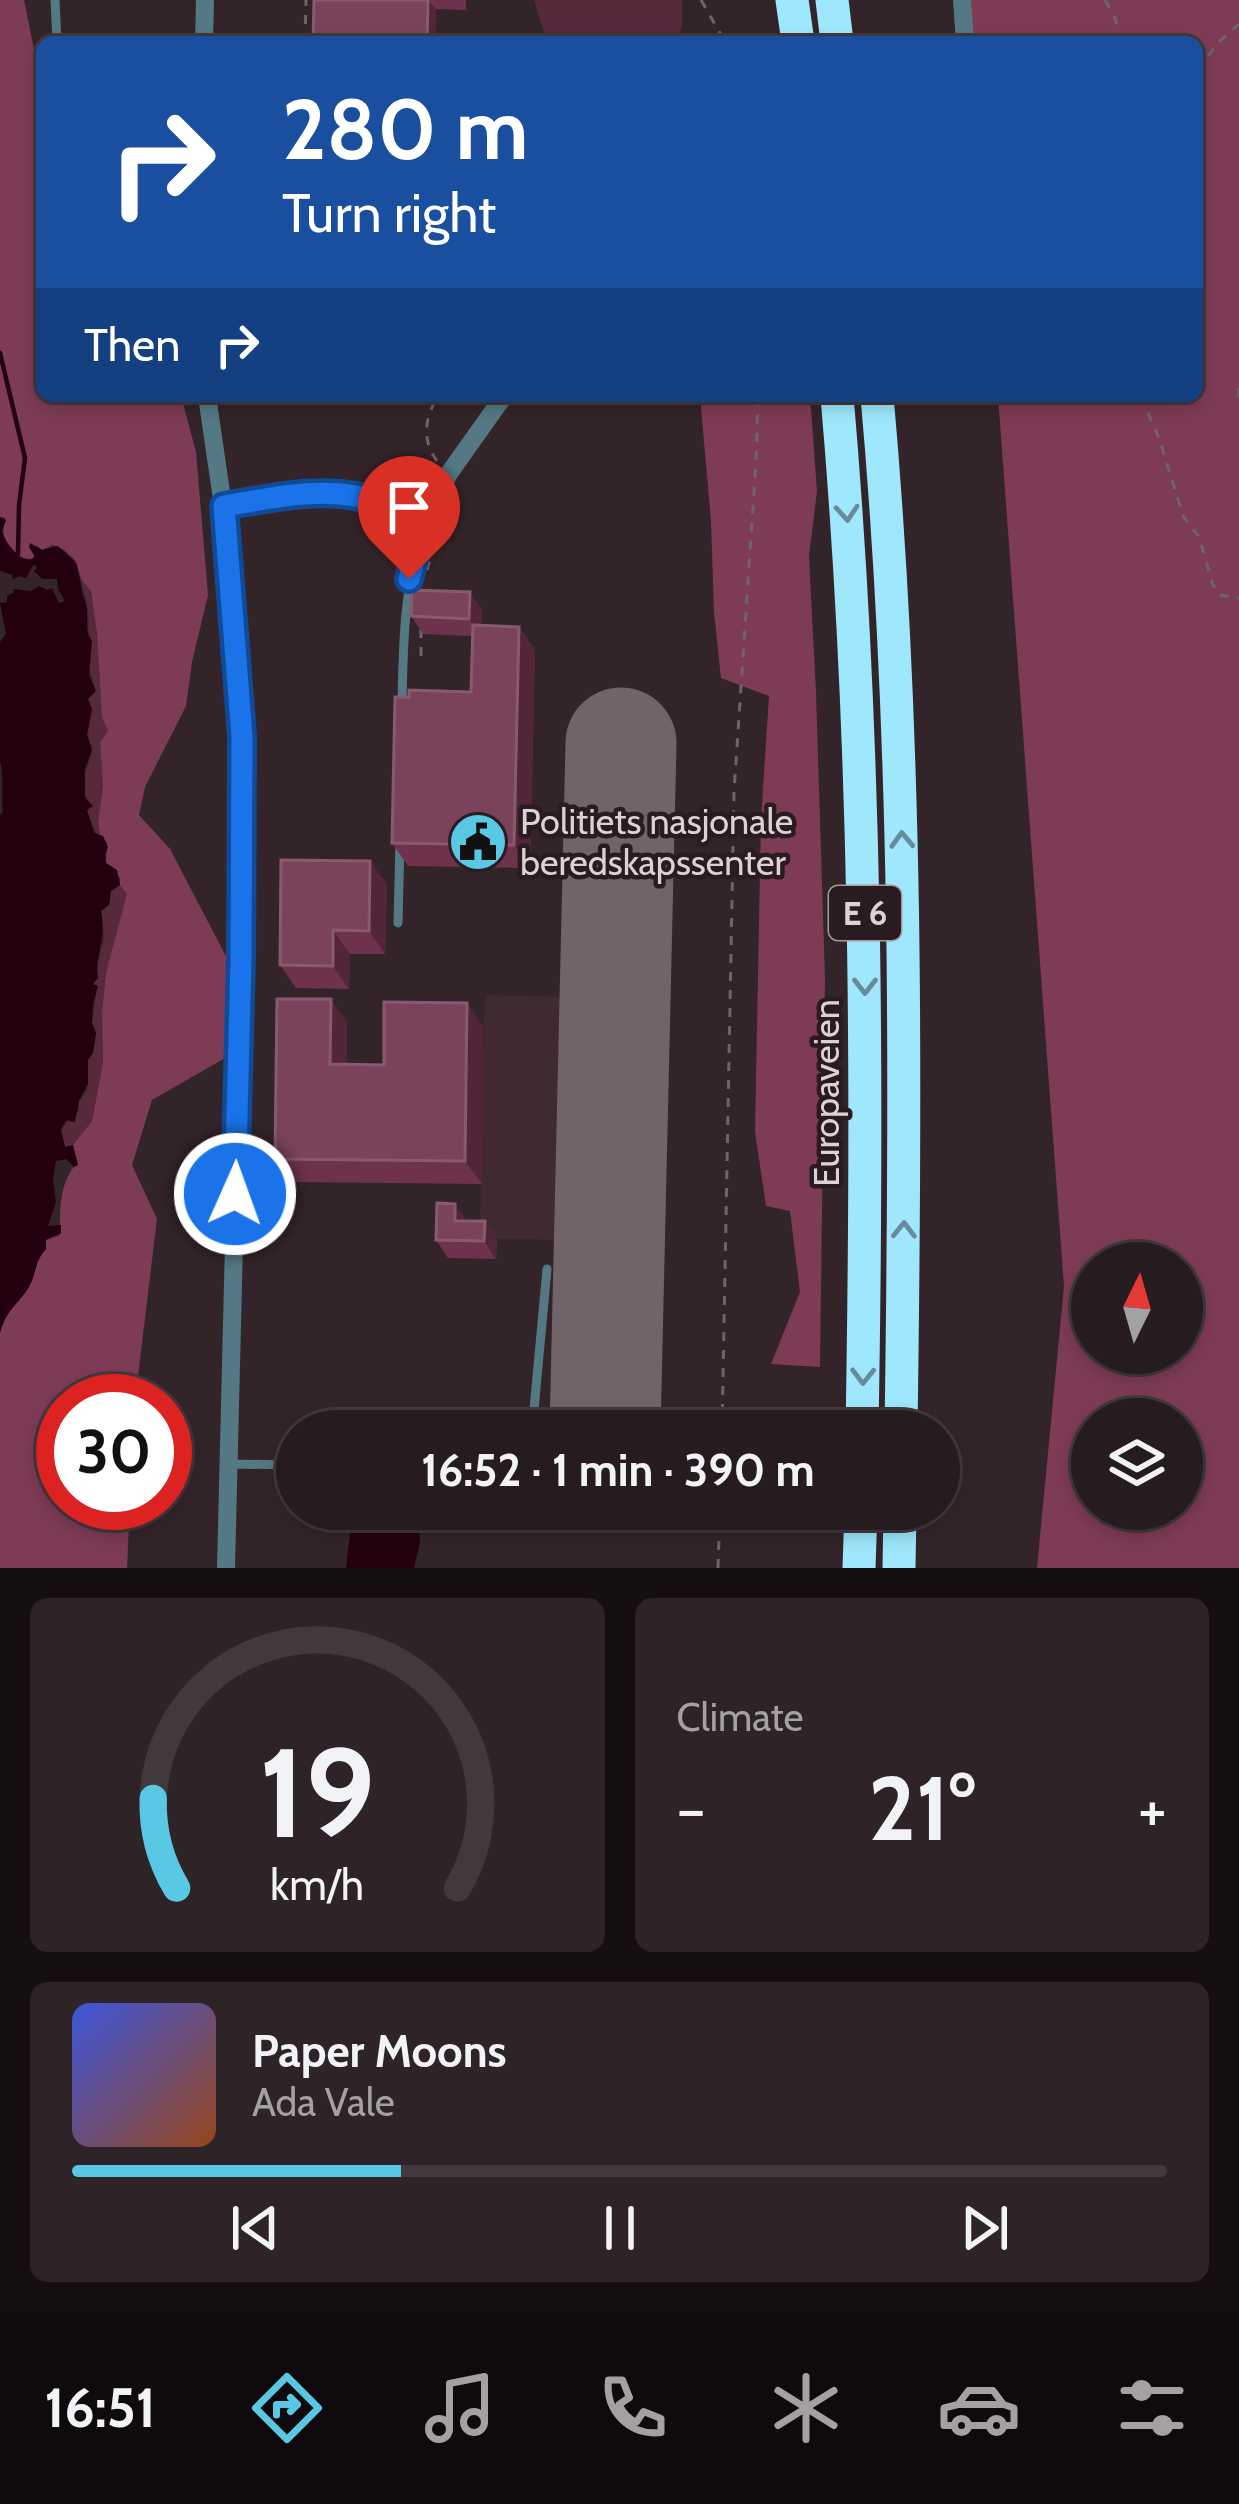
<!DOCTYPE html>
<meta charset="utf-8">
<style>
body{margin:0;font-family:Cabin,sans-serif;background:#2e2428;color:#f1f3f6;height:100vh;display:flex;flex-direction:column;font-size:45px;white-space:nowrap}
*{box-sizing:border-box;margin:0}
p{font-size:39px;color:#a4a1a4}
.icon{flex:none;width:66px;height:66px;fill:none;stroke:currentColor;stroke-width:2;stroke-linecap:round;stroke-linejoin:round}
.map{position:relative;height:1568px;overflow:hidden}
.panel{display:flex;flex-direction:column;gap:30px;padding:30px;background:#150f11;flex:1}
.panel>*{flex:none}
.guide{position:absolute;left:36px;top:36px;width:1167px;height:366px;border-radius:18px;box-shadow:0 6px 18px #0003,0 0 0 3px #42393d;background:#1a4fa0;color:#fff;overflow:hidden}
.needle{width:78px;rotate:5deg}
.fabs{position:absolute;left:1071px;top:1242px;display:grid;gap:24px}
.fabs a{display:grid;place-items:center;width:132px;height:132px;border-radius:50%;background:#261b1f;box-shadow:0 6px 18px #0003,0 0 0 3px #42393d;font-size:60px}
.speed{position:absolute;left:36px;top:1374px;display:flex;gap:24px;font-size:60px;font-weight:700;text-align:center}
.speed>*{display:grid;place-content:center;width:156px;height:156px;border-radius:50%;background:#261b1f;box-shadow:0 6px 18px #0003,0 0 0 3px #42393d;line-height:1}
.speed .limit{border:18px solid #d22;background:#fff;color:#111}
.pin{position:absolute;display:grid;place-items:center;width:102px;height:102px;color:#fff;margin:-123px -51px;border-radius:50% 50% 50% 0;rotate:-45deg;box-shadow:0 0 12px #0007}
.pin .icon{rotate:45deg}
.me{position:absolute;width:132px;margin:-66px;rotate:2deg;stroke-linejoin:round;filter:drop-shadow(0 0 9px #0008)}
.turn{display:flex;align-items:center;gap:42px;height:252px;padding:0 48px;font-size:54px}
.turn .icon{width:156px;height:156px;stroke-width:2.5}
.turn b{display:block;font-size:84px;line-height:102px}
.then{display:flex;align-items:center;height:114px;padding:0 48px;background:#0003;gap:24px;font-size:45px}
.big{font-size:90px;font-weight:700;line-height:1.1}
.panel .tile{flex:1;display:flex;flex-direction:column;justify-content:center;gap:18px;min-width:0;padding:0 42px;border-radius:18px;background:#2e2428}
.panel .dial{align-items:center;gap:0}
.dial svg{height:312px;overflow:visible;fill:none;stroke:#42393d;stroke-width:7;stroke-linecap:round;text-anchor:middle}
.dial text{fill:#f1f3f6;stroke:none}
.song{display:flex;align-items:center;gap:36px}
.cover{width:144px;height:144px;border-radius:18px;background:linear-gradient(135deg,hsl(230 70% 55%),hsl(20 70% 35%))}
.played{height:12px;border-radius:6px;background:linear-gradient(90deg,#59c8e5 30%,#42393d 30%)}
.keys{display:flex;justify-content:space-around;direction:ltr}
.heat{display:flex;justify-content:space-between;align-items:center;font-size:66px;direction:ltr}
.panel .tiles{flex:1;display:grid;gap:30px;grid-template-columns:1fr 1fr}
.tile:last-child{grid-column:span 2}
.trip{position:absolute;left:276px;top:1410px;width:684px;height:120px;border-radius:60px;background:#261b1f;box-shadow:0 6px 18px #0003,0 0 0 3px #42393d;font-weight:700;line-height:120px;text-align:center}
.dock{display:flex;height:192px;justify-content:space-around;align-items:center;background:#0f0b0c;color:#a4a1a4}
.dock .icon{width:84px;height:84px}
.dock .selected{color:#59c8e5}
.dock b{font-size:54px;color:#f1f3f6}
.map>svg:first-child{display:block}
.built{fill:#402a32}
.green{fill:#56293b}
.forest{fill:#7e3b56;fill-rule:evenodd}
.water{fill:#24000f}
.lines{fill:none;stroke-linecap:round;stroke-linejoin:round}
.stream{stroke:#24000f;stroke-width:4.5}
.runway{stroke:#716468;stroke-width:111}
.path{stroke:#716468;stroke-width:3;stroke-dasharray:9 9;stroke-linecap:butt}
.service{stroke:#557984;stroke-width:9}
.minor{stroke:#557984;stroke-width:18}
.motorway{stroke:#9ee7fc;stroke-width:33}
.wall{fill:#6e324c}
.shaded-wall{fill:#522538}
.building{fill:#7a435b;stroke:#895a6e;stroke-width:3}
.oneway{stroke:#698b99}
.route-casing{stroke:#114b97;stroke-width:30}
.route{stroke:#1a73e8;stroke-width:21}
.labels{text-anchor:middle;stroke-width:9;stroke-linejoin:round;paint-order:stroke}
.shield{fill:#291b20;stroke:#a69b9f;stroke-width:3}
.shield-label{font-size:33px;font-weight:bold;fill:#dcd2d5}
.poi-label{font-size:36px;fill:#dcd2d5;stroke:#291b20;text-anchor:start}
.street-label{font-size:36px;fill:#dcd2d5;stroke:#291b20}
</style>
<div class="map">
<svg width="1239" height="1568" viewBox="0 0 1239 1568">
<rect width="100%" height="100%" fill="#332429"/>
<polygon class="built" points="487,995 569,997 563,1240 480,1238 483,1026"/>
<g class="green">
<polygon points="534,0 682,0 682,25 677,42 547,42"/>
<path d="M 81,579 C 108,606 93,693 108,731 L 100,742 L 103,786 L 98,822 L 100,835 L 97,835 L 87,811 L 93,806 C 71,784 92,768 92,748 C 92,745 89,742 89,739 C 86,724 95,715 88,699 L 93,682 L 88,662 L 92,641 C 86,631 90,618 87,605 C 85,596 82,587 81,579 Z"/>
<polygon points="120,885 127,894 127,905 106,973 102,1012 103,1062 92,1121 73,1145 65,1147 61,1130 65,1122 73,1122 79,1109 79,1101 87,1091 88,1060 93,1052 96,1033 92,1023 96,995 93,984 104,937 101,910 109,905 111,891"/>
</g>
<g class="forest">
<path d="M 0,0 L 24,0 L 42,89 L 42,396 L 181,396 L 196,452 L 208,595 L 192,662 L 186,706 L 145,787 L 139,815 L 170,849 L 229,962 L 225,1058 L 152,1100 L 132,1165 L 157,1219 L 135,1401 L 63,1401 L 63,1503 L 130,1503 L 127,1568 L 0,1568 L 0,1333 C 7,1309 29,1268 46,1249 L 46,1240 L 60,1235 C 60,1209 59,1182 78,1162 L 73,1153 L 73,1145 L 92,1121 L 103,1062 L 102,1012 L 106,973 L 127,894 L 120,885 L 120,878 L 106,863 L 107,843 L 100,835 L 98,822 L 103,786 L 100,742 L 108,731 L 102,717 L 97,632 L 91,592 L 81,579 L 75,560 L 63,549 L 53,545 L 42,550 L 36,545 L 33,559 L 21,558 C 7,543 0,539 5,518 L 0,517 Z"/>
<path d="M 968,0 L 1239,0 L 1239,1568 L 1037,1568 L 1064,1286 L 998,396 L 1197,396 L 1197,42 L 971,42 ZM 1092,1263 L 1182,1263 L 1182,1353 L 1092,1353 ZM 1092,1419 L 1182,1419 L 1182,1509 L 1092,1509 Z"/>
<polygon points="700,396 810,396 817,491 809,556 816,693 825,978 820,1367 771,1364 800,1292 790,1211 766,1206 755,1132 761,820 769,696 721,678 714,612 711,521"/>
</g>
<g class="water">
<path d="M 0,517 L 6,520 L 2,531 C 6,544 16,558 30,560 L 35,557 L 29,547 L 30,543 L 42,550 L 58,546 L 77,564 L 83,597 C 92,609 82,631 92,641 L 89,675 L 96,691 L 88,699 L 92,709 L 87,735 L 92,750 L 85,769 L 85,798 L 93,806 L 87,810 L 94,833 L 103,836 L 108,847 L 105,855 L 106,863 L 117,870 L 120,885 L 111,891 L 109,905 L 101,911 C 107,940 94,957 98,978 L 93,984 L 98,986 L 93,1004 L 92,1023 L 96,1033 L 93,1053 L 88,1060 L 88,1084 L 79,1101 L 75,1122 L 67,1120 L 61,1130 L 65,1147 L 73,1145 L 78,1165 L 74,1167 L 66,1159 L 56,1161 L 53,1179 L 56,1202 L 48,1226 L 61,1225 L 61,1233 L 46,1240 L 46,1249 C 34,1262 37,1273 29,1287 C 17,1306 6,1310 0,1333 L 0,815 L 3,812 C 1,798 4,771 0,762 L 0,642 L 6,634 L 0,603 L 7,602 L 7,596 L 14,592 L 13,589 L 31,591 L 39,586 L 47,590 L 52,588 L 59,603 L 65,601 L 58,589 L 57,579 L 42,579 L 34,571 L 37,568 L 34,564 L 26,578 L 19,576 L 13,580 L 12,575 L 0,571 Z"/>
<polygon points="353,1509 418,1509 420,1543 414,1568 346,1568"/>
</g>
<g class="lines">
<polyline class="stream" points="0,353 25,458 19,505 18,554"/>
<polyline class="runway" points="605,1431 621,743"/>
<g class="path">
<polyline points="701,0 725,42"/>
<polyline points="1105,0 1114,15 1122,42"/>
<polyline points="305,42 306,0"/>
<polyline points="1197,70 1219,42 1239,24"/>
<polyline points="1239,388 1239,397"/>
<polyline points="1141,396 1160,441 1183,516 1199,537 1213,585 1219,595 1239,598"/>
<path d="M 437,461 C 421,439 425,418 438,396"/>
<polyline points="427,570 437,533"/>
<polyline points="421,656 421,628"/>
<polyline points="722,1431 734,792 756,462 758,396"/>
<polyline points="718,1568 720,1509"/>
</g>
<g class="service">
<polyline points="55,0 57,42"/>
<path d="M 402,704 C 403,640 405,581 424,520"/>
<polyline points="398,923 400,841"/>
<polyline points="532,1431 547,1269"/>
<polyline points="229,1464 297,1465"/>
</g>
<g class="minor">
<polyline points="962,0 965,42"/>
<polyline points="204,42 205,0"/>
<polyline points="207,396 223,506 242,736 241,959 226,1568"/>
<path d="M 223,506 C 267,500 315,487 360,497 C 382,502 403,512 424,520 L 450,472 L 504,396"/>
</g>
<g class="motorway">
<polyline points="792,0 798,42"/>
<polyline points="832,0 837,42"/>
<path d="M 837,396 C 867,741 868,1085 862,1431"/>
<path d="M 877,396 C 908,741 906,1085 901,1431"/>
<polyline points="859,1568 861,1509"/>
<polyline points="899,1568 900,1509"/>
</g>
</g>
<g class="wall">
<polygon points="314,0 466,0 466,10 436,9 435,42 313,42"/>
<polygon points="482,610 481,626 519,627 535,650 530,868 408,866 392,843 409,697 471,692 472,636 423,634 411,616"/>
<polygon points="387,884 385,954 350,954 349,989 296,988 280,965"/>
<polygon points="347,1022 347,1065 384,1065 483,1026 482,1184 291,1182 275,1159"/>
<polygon points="467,1221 485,1221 497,1239 496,1259 448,1258 436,1240"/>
</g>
<g class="shaded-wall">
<polygon points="428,0 436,9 435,42 427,42"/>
<polygon points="470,592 482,610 481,636 469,619"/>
<polygon points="519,627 535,650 530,868 514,845"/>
<polygon points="370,861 387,884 385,954 369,931"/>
<polygon points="333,930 350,954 349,989 333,966"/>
<polygon points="331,999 347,1022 347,1088 330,1064"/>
<polygon points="467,1003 483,1026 482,1184 465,1161"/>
<polygon points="455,1204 467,1221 455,1221"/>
<polygon points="485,1221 497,1239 496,1259 484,1241"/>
</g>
<g class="building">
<polygon points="314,0 428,0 427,42 313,42"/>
<polygon points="412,590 470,592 469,619 411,616"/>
<polygon points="473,625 519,627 514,845 392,843 395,697 409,697 409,690 471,692"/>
<polygon points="281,860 370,861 369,931 333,930 333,966 280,965"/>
<polygon points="277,999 331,999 330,1064 384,1065 384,1002 467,1003 465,1161 275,1159"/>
<polygon points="437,1203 455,1204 455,1221 485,1221 484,1241 436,1240"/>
</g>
<defs><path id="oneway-chevron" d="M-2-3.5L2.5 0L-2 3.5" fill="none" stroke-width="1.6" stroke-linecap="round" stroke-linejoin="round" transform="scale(3)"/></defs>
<g class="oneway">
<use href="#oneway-chevron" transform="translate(847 513) rotate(86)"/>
<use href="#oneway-chevron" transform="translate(902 840) rotate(-92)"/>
<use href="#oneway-chevron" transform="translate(865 986) rotate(90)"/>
<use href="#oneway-chevron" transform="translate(904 1230) rotate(-89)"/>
<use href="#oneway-chevron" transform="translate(863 1376) rotate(91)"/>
</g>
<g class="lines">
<defs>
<path id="route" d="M 235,1194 L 241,959 L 242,736 L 224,506 C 268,499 315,487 360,497 C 382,502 403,512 424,520 L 409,579"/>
</defs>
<use href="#route" class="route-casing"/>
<use href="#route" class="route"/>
</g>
<defs>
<symbol id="civic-disc" viewBox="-11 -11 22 22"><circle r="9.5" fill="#59c8e5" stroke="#291b20"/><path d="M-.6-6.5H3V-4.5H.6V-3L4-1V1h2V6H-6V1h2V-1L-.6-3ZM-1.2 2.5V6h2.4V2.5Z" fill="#111"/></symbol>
</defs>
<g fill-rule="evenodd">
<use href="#civic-disc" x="445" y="809" width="66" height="66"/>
</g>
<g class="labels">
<rect class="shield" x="829" y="886" width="72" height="54" rx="9"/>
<g class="shield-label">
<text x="865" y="925">E 6</text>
</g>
<g class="poi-label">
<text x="520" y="834">Politiets nasjonale<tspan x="520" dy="41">beredskapssenter</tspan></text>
</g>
<g class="street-label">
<text transform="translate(826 1093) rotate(-90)" y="13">Europaveien</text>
</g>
</g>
</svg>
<div class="fabs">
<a><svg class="needle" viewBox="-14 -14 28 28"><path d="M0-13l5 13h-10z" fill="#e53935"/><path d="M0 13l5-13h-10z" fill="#a4a1a4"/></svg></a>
<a><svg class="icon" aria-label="layers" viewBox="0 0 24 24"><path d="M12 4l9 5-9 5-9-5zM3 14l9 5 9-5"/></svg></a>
</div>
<div class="speed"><div class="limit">30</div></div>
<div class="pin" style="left:409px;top:579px;background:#d93025"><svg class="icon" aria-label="arrive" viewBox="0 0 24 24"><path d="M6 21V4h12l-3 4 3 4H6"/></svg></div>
<svg class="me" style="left:235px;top:1194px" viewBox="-20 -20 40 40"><circle r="17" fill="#1a73e8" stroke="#fff" stroke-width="3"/><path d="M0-11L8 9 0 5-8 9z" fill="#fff"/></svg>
<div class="trip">16:52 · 1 min · 390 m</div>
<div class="guide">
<div class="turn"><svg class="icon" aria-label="right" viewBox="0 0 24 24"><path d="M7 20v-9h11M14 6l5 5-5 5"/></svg><div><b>280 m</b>Turn right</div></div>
<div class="then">Then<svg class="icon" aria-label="right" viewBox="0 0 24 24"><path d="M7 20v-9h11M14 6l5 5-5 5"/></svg></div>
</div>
</div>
<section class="panel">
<div class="tiles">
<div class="tile dial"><svg viewBox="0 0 100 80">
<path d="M14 69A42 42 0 1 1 86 69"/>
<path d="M14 69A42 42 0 0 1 8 46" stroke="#59c8e5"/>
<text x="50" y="56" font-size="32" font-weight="700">19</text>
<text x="50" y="72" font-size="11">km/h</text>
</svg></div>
<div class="tile"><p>Climate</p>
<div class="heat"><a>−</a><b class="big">21°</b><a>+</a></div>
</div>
<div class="tile">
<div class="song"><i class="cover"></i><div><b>Paper Moons</b><p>Ada Vale</p></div></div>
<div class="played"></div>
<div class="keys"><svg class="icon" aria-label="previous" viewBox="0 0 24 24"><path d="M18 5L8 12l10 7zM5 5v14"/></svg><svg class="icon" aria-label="pause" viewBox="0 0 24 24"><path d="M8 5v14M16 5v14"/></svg><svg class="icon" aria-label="next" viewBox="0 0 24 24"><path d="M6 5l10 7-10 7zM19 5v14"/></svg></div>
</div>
</div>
</section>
<nav class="dock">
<b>16:51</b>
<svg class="icon selected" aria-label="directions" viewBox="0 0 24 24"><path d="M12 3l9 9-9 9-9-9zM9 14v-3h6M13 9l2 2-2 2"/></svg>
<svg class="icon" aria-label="music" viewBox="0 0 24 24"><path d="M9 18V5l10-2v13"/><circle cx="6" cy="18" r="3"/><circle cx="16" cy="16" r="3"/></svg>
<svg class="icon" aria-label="phone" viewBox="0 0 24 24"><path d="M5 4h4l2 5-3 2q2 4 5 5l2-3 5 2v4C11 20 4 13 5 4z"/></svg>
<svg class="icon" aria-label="climate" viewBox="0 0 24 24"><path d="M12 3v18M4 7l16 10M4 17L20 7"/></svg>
<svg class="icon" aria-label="car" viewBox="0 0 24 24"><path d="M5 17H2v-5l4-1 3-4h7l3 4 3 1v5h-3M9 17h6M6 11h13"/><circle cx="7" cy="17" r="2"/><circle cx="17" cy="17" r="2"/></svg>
<svg class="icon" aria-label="filters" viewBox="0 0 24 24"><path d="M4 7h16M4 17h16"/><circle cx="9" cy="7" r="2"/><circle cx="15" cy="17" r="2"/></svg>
</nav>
